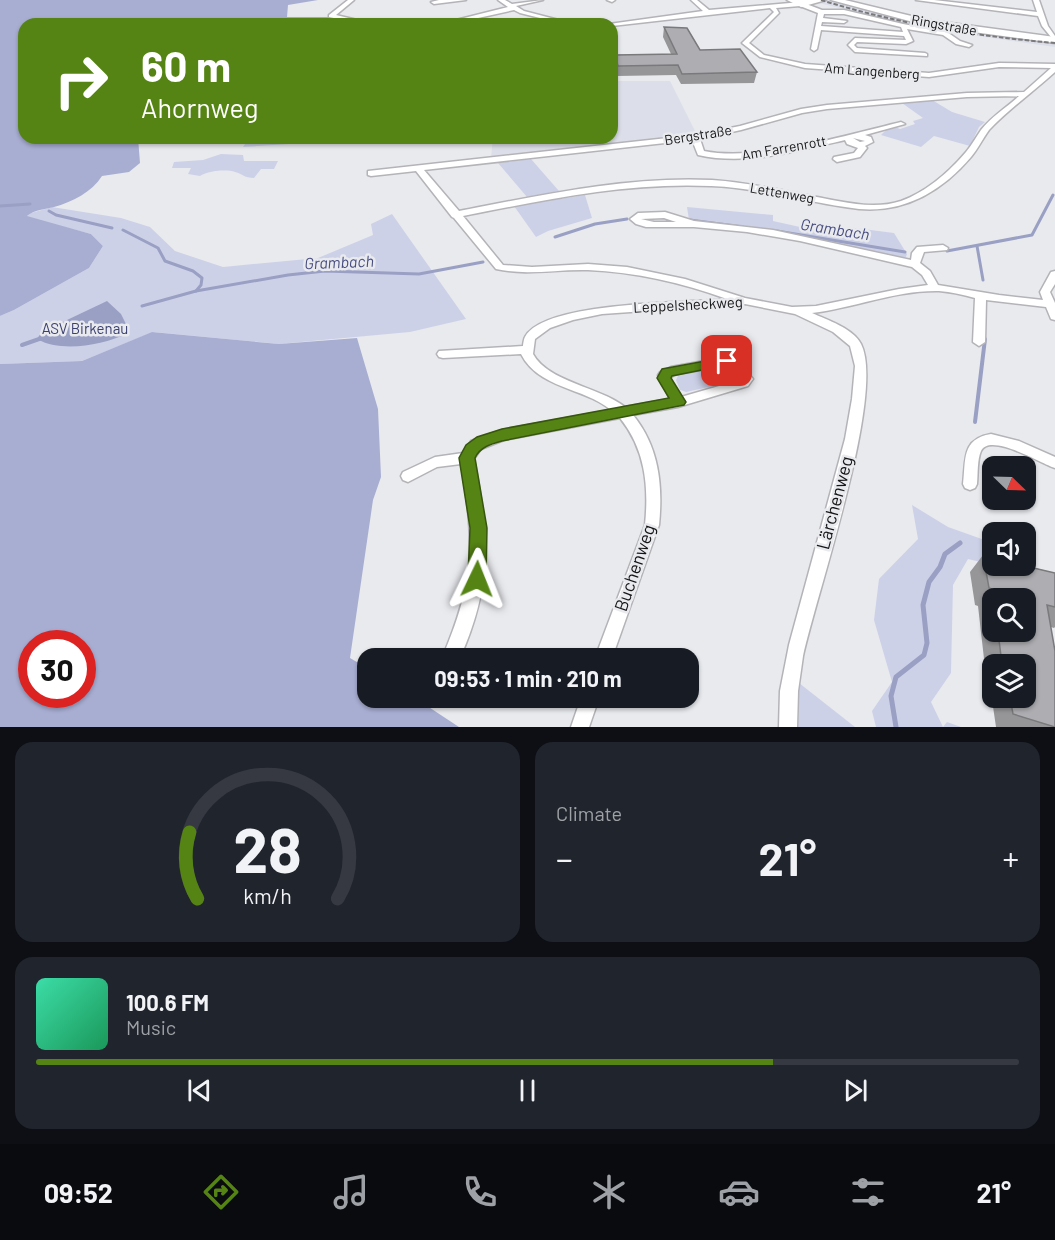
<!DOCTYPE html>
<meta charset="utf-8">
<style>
body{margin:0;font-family:Barlow,sans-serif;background:#20242c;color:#f1f3f6;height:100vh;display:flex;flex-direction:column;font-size:22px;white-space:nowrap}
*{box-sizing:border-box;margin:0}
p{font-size:20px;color:#9ea1a6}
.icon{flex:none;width:33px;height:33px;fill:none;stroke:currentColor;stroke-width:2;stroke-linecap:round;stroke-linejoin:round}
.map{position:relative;height:727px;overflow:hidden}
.details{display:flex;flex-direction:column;gap:15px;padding:15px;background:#0d0f14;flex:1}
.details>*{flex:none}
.top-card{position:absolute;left:18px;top:18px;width:600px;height:126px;border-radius:18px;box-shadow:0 2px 4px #0004;background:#558414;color:#fff;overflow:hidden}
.needle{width:39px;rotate:113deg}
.buttons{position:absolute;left:982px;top:456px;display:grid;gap:12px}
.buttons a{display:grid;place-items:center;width:54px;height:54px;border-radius:12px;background:#171b24;box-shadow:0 2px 4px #0004;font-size:30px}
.speed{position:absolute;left:18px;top:630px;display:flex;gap:12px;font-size:30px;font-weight:700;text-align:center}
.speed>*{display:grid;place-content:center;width:78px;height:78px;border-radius:50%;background:#171b24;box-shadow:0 2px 4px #0004;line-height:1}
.speed .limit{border:9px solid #d22;background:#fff;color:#111}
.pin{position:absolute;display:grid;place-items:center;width:51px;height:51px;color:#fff;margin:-26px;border-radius:12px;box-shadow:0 3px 9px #0006}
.me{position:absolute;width:66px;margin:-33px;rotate:2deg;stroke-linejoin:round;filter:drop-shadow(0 0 4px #0008)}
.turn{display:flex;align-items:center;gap:21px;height:126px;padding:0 24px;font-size:27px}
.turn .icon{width:78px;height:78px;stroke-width:2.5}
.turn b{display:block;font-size:42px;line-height:51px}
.big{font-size:45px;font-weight:700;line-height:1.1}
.details .widget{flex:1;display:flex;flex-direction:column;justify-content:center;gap:9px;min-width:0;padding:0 21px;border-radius:18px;background:#20242c}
.details .dial{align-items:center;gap:0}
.dial svg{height:156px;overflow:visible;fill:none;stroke:#363941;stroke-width:7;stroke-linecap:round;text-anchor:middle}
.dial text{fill:#f1f3f6;stroke:none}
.song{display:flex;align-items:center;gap:18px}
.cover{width:72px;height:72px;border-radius:9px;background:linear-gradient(135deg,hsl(160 70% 55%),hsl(150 70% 35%))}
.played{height:6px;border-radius:3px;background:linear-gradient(90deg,#558414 75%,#363941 75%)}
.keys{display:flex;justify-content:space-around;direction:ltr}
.heat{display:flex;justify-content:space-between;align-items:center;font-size:33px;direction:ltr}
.details .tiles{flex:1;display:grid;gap:15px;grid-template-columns:1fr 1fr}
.widget:last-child{grid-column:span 2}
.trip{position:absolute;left:357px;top:648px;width:342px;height:60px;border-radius:18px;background:#171b24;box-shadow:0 2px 4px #0004;font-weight:700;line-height:60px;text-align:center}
.menu{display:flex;height:96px;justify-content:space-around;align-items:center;background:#090b0e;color:#9ea1a6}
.menu .icon{width:42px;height:42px}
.menu .selected{color:#558414}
.menu b{font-size:27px;color:#f1f3f6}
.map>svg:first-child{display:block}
.built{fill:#dcdee9}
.green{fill:#cdd1e8}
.forest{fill:#a8aed2;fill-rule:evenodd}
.water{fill:#9aa0c4}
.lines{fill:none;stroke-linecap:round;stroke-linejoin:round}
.stream-far2{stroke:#9aa0c4;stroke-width:3}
.stream-far1{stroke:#9aa0c4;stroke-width:4}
.stream{stroke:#9aa0c4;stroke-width:5}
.minor-casing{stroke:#b4b4b8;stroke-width:3}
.secondary-casing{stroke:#b4b4b8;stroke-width:3}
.minor{fill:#fff;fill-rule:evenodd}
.secondary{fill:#fff;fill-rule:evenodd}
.rail{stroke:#7a7a7d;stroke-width:2;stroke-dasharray:4.5 2;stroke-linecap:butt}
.wall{fill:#969699;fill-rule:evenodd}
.building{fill:#aeaeb2;stroke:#7a7a7d;stroke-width:1.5}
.route{fill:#558414;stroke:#37560d;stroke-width:1.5}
.labels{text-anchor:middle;stroke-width:5;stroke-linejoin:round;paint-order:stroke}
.far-street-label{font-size:14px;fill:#151516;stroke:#e9eaee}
.street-label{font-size:15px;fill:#151516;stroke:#e9eaee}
.park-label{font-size:15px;fill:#3c4071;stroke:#e9eaee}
.water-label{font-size:16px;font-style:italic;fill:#484d80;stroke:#e9eaee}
.near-street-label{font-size:18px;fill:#151516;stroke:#e9eaee}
</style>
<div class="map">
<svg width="1055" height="727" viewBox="0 0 1055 727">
<rect width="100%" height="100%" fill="#e9eaee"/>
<g class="built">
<polygon points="816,0 831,0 902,18 1055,42 1055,47 923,28 819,3"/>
<polygon points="612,81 670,81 697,135 491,158 493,138 612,138"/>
</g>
<g class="green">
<polygon points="932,100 952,112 985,122 979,127 970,146 934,136 921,147 881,135 886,130 895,127 900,129 915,124 913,121 923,118 902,103"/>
<polygon points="249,138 381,138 243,147"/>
<path d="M 221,154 L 243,155 L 244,161 L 278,161 L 274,169 L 261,169 L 254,178 C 244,178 243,174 235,172 C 227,169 207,171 200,176 L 188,174 L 191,168 L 172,168 L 174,162 L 203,160 Z"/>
<polygon points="531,159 559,191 527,197 498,163"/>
<polygon points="585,195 592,218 548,231 536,237 514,206"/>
<polygon points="52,207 121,218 150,227 175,251 223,267 318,258 373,235 371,224 392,214 466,319 410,332 279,344 153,332 82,361 0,364 0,316 14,310 89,268 103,246 91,234 26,217 31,213"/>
<polygon points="687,207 773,215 773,221 845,237 847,227 894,233 907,254 906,257 901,257 782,232 689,220"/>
<polygon points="721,366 733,369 736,374 736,381 686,392 680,390 676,380 678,376"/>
<polygon points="912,505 948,527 993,543 993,565 968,559 953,585 951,673 931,702 943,727 947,722 961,727 876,727 872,711 892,682 874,620 879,579 918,539"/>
<polygon points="799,683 855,727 798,727"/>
</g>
<g class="forest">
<path d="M 0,0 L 318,0 L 288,5 L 287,17 L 335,17 L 406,24 L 24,24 L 24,138 L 138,138 L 140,163 L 129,172 L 102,176 C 92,192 72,202 54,207 C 45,209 34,210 27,216 L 91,234 L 103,246 L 89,268 L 14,310 L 0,316 Z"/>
<path d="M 152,332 L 279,344 L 357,338 L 378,409 L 381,477 L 373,500 L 350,658 L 367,668 L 368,698 L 415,698 L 459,727 L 0,727 L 0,364 L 82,361 ZM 32,644 L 82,644 L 82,694 L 32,694 Z"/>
</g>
<path class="water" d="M 107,301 L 121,314 L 128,328 L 126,334 C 103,345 61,353 37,339 L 41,333 L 48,329 Z"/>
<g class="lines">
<g class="stream-far2">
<polyline points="0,206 30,204"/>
<polyline points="49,211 56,215 112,228"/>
<polyline points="690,220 743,227"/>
<polyline points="123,230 158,248 165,261 193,271 202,278 201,285 196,291"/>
<polyline points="777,231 905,252"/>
<polyline points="555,237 595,224 627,219"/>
<polyline points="977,246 983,280"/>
<polyline points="947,251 1032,235 1053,195"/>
<polyline points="142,306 196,291 288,275 325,271 419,274 483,262"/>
</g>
<g class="stream-far1">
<polyline points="22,345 42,338"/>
<polyline points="975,422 985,339"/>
</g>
<polyline class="stream" points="896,727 891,696 896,677 924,655 927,643 923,605 929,582 940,567 945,554 960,543"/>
<defs>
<g id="minor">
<polygon points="348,0 354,0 336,15 374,24 362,24 329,17 329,15"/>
<polygon points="439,0 466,0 434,4 431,2"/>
<polygon points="498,0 505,0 512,4 543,0 516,6 524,11 574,24 564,24 520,13 514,10 451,24 440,24 508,7"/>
<polygon points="607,0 615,0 612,2"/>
<path d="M 691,0 L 697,0 L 709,10 L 801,2 L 822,10 L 844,10 L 903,24 L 947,32 L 960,41 L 972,45 L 969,47 L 956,44 L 943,35 L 907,29 L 913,41 L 906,44 L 857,42 L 854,45 L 857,48 L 925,53 L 927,54 L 927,56 L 855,52 L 848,45 L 855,38 L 906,40 L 904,36 L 821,30 L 817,49 L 814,51 L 811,49 L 818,13 L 800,6 L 776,8 L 779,13 L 749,43 L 764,55 L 805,64 L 929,73 L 999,63 L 1055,64 L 1055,72 C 1034,91 1009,109 989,130 C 983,138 978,149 971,157 C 942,191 905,213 859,209 C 810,203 761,188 711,186 C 627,182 545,200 463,216 L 503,265 L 532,267 L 588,264 L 627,267 L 685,279 L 745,298 L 792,307 L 816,306 L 899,289 L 928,285 L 922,275 L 912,267 L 800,241 L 747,232 L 694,227 L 646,227 L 636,224 L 630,219 L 638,213 L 665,212 L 694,221 L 773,230 L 911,260 L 912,253 L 917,247 L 943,245 L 948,248 L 947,250 L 924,252 L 920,263 L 930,271 L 938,285 L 999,295 L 1043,300 L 1040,292 L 1051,272 L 1055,271 L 1055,284 L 1050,292 L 1055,303 L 1055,320 L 1051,319 L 1046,307 L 986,300 L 985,342 L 979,346 L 973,342 L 975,298 C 964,295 951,292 939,291 C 896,290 854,308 812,313 C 827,320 853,328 861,344 C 886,393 816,595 803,656 L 798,691 L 797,727 L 779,727 L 780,691 L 789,645 L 845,439 L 852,399 L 855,366 L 850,346 L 833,332 L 795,314 L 745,304 L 602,314 L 573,320 L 550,328 L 535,339 L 533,354 C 548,382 600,387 625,407 L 670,399 L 658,375 L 660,372 L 671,367 L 727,357 L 738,361 L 753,379 L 748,386 L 678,407 L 633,415 C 659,447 663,485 659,525 L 612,658 L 595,658 L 645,525 C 649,485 645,449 620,418 L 504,440 L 481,449 L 474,459 C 489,537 493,583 460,658 L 442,658 C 474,583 476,544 461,464 L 437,467 L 408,482 L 403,480 L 401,476 L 403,472 L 435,457 L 463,453 L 471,441 L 502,430 L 611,410 C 583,387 539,389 521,354 L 443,358 L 439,357 L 437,354 L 439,351 L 523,346 C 523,345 524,338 525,337 C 544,301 688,303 727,299 C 683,283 635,272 588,270 C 557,269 527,276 496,269 L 454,218 L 452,217 L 416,171 L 371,176 L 368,175 L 368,171 L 695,135 L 740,126 L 801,109 L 827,105 L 967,93 L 1024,92 L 1051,68 L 999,67 L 929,77 L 805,68 L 760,57 L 742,43 L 774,12 L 770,8 L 612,26 L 612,24 L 609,24 L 703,11 ZM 824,14 L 844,14 L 901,27 L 903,32 L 821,26 L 822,22 L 844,23 L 847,21 L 823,18 ZM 1019,96 C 1007,107 991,117 981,130 C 976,137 972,145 966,152 C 949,172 926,192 901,201 C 871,211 836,200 806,195 C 775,189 744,182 712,180 C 627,176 542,195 459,211 L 424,170 L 692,140 L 698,155 C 746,166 798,151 845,140 L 847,144 L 858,148 L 854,153 L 834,157 L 833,159 L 837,162 L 860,157 L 867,148 L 865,146 L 873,142 L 871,137 L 865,135 L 905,124 L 901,122 C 847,135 758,162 704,151 L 700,139 L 741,130 L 802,113 L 827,109 L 967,97 ZM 853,138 L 865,141 L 860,142 ZM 664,218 L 676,222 L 654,222 L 641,219 ZM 726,365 L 730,367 L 740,380 L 681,397 L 670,378 L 674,375 Z"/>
<polygon points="916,0 934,0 1037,12 1033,0 1039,0 1048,26 1055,36 1055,42 1042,26 1038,16"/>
<path d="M 991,434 L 1019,441 L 1055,457 L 1055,468 C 1042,464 990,432 981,451 C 977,460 978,474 977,484 L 975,488 L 970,490 L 965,488 L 963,484 C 966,460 961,439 991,434 Z"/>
<polygon points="581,698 599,698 589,727 571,727"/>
</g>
<g id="secondary">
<polygon points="787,0 826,0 801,7"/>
<polygon points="831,0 845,0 928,20 1055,37 1055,43 928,26"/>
</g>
</defs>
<use href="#minor" class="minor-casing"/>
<use href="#secondary" class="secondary-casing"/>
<use href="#minor" class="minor"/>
<use href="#secondary" class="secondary"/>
<path class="rail" d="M 821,0 C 898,24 975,36 1055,43"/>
</g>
<g class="wall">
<polygon points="664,27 700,50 757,72 754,83 681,84 676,75 617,76 614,65 615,55 671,54 663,37"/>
<path d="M 983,555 L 1055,573 L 1055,627 L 1054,628 L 1051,627 L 1055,727 L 996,727 L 990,686 L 987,685 L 978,606 L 975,605 L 970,572 ZM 993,598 L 1026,598 L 1026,632 L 993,632 ZM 993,664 L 1026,664 L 1026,698 L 993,698 Z"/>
</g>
<g class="building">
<polygon points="664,27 687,28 700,50 740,49 757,72 682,74 678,65 618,66 615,55 677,54"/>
<polygon points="983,555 993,557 993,566 1025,566 1055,573 1055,607 1047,605 1055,651 1055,727 1013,714 1010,698 1026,698 1026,664 1002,664 998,632 1026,632 1026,598 994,598 992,589 989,588"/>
</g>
<path class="route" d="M 727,357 L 734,361 L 732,364 L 672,376 L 671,378 L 686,402 L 684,405 L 502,441 C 491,444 480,447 475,458 L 487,528 L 486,579 L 483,585 L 477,587 L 470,585 L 468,579 L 470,528 L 459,458 L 466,445 L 477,437 L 502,429 L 669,398 L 657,378 L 662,369 Z"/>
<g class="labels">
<g class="far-street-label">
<text transform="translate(944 25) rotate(10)" y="5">Ringstraße</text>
<text transform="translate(872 71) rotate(4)" y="5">Am Langenberg</text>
<text transform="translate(698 135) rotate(-9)" y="5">Bergstraße</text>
<text transform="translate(784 148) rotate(-10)" y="5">Am Farrenrott</text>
<text transform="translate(782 193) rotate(10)" y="5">Lettenweg</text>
</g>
<g class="street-label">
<text transform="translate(688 305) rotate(-3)" y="5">Leppelsheckweg</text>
</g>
<g class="park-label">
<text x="85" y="334">ASV Birkenau</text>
</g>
<g class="water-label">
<text transform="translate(835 229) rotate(9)" y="6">Grambach</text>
<text transform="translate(339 262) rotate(-2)" y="6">Grambach</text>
</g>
<g class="near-street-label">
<text transform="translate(835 503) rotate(-75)" y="6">Lärchenweg</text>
<text transform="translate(635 568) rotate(-71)" y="6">Buchenweg</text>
</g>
</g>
</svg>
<div class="buttons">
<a><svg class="needle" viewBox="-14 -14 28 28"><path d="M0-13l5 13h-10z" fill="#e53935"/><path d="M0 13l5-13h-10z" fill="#9ea1a6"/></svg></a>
<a><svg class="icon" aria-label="sound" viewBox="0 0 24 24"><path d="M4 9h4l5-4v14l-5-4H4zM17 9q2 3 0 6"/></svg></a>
<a><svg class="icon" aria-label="search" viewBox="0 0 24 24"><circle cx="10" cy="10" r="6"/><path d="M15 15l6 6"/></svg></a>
<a><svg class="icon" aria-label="layers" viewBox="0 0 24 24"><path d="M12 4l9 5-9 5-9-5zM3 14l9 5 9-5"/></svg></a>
</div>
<div class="speed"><div class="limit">30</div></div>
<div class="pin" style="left:727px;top:361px;background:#d93025"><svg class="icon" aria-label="arrive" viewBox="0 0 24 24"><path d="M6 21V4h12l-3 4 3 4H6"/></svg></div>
<svg class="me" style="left:477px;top:579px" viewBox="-20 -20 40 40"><path d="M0-17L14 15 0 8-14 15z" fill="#558414" stroke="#fff" stroke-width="4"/></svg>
<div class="trip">09:53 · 1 min · 210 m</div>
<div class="top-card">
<div class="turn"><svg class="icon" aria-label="right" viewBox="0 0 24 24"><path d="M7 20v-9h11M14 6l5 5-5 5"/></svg><div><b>60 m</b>Ahornweg</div></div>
</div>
</div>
<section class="details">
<div class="tiles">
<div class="widget dial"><svg viewBox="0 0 100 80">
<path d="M14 69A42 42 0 1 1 86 69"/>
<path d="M14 69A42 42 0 0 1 10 35" stroke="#558414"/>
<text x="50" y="56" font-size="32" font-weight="700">28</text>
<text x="50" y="72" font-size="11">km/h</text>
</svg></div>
<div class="widget"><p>Climate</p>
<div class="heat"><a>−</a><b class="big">21°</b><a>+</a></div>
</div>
<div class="widget">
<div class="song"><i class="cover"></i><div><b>100.6 FM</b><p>Music</p></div></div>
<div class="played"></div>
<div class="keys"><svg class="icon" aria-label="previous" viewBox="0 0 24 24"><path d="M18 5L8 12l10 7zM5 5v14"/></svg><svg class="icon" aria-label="pause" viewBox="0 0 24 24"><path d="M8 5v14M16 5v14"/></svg><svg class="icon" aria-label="next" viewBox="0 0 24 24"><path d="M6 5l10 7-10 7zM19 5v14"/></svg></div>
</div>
</div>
</section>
<nav class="menu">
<b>09:52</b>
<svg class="icon selected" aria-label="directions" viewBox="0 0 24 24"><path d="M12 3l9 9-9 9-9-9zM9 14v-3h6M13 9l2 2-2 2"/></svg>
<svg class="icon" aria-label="music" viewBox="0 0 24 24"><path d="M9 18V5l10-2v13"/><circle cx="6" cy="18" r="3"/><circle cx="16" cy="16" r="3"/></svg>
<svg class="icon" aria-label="phone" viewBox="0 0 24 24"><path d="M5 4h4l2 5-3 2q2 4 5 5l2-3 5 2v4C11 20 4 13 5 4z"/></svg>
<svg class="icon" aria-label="climate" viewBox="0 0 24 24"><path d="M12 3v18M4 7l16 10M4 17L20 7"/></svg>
<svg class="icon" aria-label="car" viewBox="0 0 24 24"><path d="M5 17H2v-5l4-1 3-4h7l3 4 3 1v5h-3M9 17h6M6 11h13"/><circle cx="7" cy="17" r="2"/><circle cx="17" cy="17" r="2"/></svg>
<svg class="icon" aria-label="filters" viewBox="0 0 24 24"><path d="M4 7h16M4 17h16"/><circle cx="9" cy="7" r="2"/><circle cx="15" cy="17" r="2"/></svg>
<b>21°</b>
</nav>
